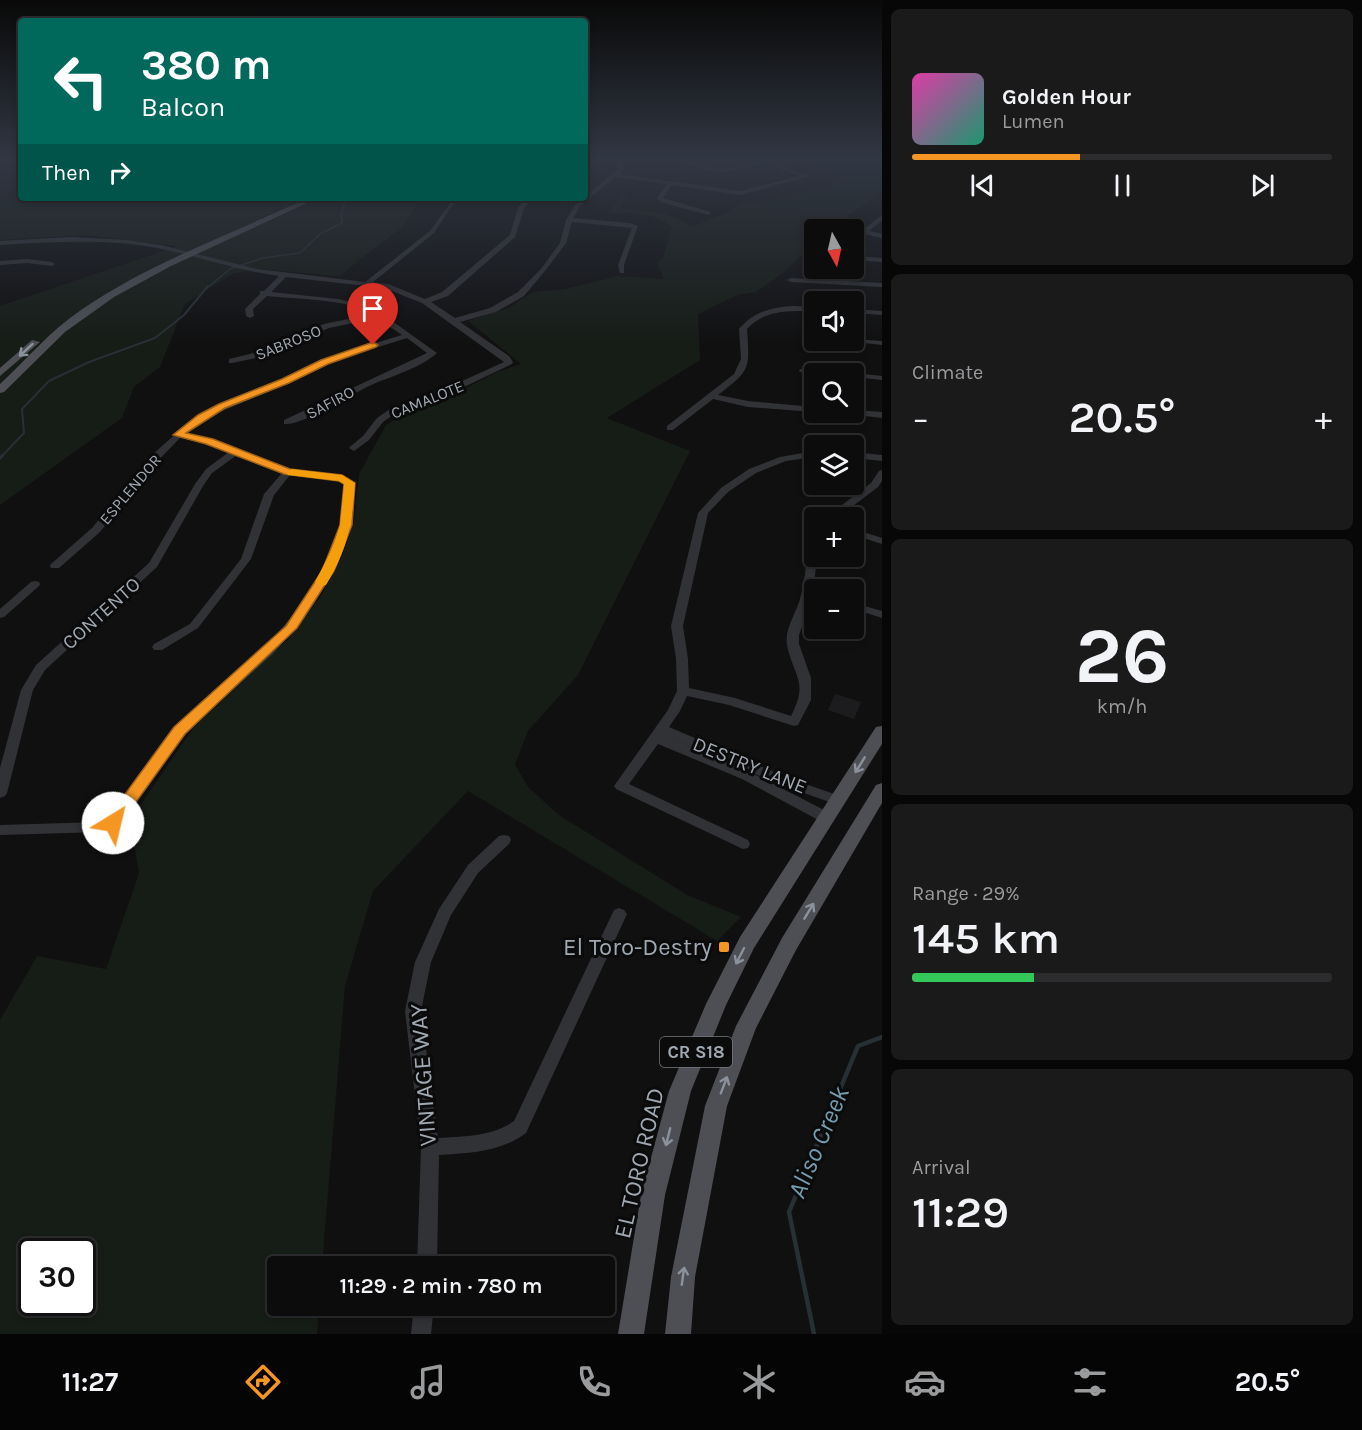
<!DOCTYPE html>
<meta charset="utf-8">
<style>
body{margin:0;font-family:Karla,sans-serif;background:#1a1a1b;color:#f1f3f6;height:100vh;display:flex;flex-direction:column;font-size:22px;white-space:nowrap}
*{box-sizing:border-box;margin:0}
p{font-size:20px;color:#9a9b9d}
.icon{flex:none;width:33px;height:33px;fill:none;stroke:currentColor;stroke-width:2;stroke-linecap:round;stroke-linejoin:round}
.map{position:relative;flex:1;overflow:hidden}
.side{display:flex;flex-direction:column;gap:9px;padding:9px;background:#070707;width:480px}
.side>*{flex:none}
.hud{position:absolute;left:18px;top:18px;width:570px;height:183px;border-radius:6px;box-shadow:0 3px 9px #0003,0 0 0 2px #2c2c2e;background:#00695c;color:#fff;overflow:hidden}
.needle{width:39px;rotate:172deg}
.buttons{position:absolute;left:804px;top:219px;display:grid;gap:12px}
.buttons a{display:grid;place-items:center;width:60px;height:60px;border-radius:6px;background:#0c0c0d;box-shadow:0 3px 9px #0003,0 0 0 2px #2c2c2e;font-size:30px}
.speed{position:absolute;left:18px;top:1238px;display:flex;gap:12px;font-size:30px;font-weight:700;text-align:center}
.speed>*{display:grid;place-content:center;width:78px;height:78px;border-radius:50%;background:#0c0c0d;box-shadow:0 3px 9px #0003,0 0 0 2px #2c2c2e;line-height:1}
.speed .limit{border:3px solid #111;border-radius:9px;background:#fff;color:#111}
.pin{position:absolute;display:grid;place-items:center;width:51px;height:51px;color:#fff;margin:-62px -26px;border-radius:50% 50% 50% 0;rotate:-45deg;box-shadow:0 0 6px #0007}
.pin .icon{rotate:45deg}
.me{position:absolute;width:66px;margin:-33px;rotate:36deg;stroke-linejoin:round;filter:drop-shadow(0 0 4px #0008)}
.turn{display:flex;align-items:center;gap:21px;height:126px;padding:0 24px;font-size:27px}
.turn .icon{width:78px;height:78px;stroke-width:2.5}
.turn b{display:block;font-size:42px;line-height:51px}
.then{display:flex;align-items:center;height:57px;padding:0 24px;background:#0003;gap:12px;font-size:22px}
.big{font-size:45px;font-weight:600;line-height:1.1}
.side .tile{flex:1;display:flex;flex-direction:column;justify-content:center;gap:9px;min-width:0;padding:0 21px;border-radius:9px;background:#1a1a1b}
.side .dial{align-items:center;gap:0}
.dial b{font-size:78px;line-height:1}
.song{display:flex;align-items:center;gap:18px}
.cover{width:72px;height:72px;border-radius:9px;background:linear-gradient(135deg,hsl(320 70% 55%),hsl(160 70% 35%))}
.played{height:6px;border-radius:3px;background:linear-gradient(90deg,#f59623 40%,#2c2c2e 40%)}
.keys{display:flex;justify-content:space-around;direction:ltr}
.heat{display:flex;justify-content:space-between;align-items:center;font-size:33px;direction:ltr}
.charge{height:9px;border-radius:4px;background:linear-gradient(90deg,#34c759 29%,#2c2c2e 0)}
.trip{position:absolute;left:267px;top:1256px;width:348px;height:60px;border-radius:6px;background:#0c0c0d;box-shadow:0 3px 9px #0003,0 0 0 2px #2c2c2e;font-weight:600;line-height:60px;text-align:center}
.dock{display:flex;height:96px;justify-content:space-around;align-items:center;background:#050505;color:#9a9b9d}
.dock .icon{width:42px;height:42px}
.dock .selected{color:#f59623}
.dock b{font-size:27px;color:#f1f3f6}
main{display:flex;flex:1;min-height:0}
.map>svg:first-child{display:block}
.built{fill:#1c1c1e}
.green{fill:#161c16;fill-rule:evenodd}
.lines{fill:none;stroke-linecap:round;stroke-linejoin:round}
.stream-far3{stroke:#263035;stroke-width:1.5}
.stream-far2{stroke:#263035;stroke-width:2}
.stream-far1{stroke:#263035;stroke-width:3}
.stream{stroke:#263035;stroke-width:4.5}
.minor{fill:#313236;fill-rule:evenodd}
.major{fill:#4d4f55;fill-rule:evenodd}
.oneway{stroke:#8b929b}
.route{fill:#f59623;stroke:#9f6217;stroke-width:1.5}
.slow{fill:#f59e0b}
.poi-dot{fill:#f59623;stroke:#0b0b0c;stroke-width:2}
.labels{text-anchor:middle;stroke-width:6;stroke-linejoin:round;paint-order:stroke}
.far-street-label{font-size:16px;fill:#a0a8b2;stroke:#0b0b0c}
.shield{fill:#0b0b0c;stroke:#737980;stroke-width:1.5}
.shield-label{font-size:18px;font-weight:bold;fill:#a0a8b2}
.street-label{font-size:20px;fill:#a0a8b2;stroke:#0b0b0c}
.near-poi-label{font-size:24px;fill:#a0a8b2;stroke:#0b0b0c;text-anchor:end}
.near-street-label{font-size:24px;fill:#a0a8b2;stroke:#0b0b0c}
.near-water-label{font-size:26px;font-style:italic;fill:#759baf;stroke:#0b0b0c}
</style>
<main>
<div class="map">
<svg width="882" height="1334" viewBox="0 0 882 1334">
<rect width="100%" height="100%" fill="#101011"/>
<polygon class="built" points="835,694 861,702 854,719 828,710"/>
<g class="green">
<polygon points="0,157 21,157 21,198 422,198 401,228 339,276 261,269 232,274 185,304 160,367 134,387 122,418 0,505 0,306 178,246 86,235 0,240"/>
<path d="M 784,157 L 882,157 L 882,193 L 828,229 L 814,230 L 814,243 L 783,273 L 756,292 L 738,295 L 698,314 L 700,360 L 607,418 L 690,451 L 578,675 L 528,731 L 515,765 L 529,788 L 559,815 L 687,895 L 741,917 L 717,941 L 468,791 L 373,891 L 345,986 L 322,1266 L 278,1266 L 278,1305 L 319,1305 L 317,1334 L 0,1334 L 0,1020 L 37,956 L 106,969 L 139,873 L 130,820 L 194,727 L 287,640 L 321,596 L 343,554 L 354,522 L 359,474 L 386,425 L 419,404 L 464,389 L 497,372 L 521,364 L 468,321 L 510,307 L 533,292 L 566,289 L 617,276 L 664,279 L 658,265 L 660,259 L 663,258 L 672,227 C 655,212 631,213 609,213 L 621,195 L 628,196 L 621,208 L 666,214 L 692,226 L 724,214 L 740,203 L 762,202 L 827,186 L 838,180 L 836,173 C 820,165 801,165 784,157 ZM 32,1251 L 82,1251 L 82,1302 L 32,1302 Z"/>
</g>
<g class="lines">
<polyline class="stream-far3" points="207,288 230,269 263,258 300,253 320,234 342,223 341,214 345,202 352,198"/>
<polyline class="stream-far2" points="1,457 24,433 22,409 49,381 89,362 155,338 184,315 208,286"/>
<polyline class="stream-far1" points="0,458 3,455"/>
<polyline class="stream" points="814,1334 789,1212 858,1046 882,1037"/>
<g class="minor">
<path d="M 613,157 L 619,157 L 623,162 L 624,169 L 619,174 L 740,191 L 801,176 L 765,164 L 721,173 L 684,164 L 687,162 L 721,169 L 759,162 L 754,160 L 757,158 L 810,176 L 740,195 L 672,185 L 663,198 L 711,212 L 709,215 L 660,202 L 657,198 L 667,184 L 615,177 L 580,206 L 573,218 L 630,223 L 638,226 L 624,265 L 624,273 L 620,273 L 618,265 L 632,228 L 572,222 L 566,243 L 545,271 L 524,296 L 496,312 L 460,322 L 509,356 L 513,362 L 512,364 L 466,386 L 399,411 L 383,422 L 369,440 L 354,451 L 349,448 L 351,446 L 363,436 L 377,418 L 393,407 L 460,382 L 504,362 L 422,303 L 384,288 L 286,277 L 271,292 L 338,299 L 371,306 L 437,353 C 419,369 391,376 369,386 C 350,395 303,426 284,424 L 284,420 L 427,353 L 407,338 L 328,363 L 287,384 L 220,412 L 185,434 L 212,439 L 290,469 L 342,475 L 352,481 L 351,524 L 345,545 L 333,571 L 314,604 L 294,630 L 273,654 L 185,733 L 118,827 L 102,832 L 0,835 L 0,825 L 101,822 L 108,819 L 175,727 L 265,648 L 303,603 L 323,571 L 335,545 L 341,524 L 344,484 L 339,481 L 290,475 L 274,495 L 251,559 L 198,628 L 162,650 L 154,650 L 152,647 L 154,644 L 190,624 L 241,559 L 264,494 L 282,473 L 237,455 L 212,473 L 203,486 L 157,567 L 45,670 L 33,690 L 7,793 L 5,796 L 0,798 L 0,768 L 21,690 L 36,665 L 149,563 L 195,484 L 206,469 L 229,452 L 207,443 L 180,438 L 149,470 L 100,532 L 59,568 L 51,568 L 50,566 L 51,564 L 92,528 L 153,454 L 188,423 L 213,408 L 281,380 L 322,359 L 402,335 L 377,318 L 329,328 L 256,358 L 232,363 L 229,363 L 229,359 L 250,354 L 324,324 L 372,314 C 350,299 294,299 267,296 L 253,309 L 254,316 L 250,318 L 246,316 L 245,309 L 260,294 L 260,291 L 264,291 L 279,276 C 239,271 201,257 162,249 C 108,238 54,242 0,245 L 0,241 L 70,237 L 127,240 L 161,245 L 257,269 L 365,282 L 430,231 L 454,198 L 460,198 L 451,207 L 434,233 L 373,282 L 388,284 L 425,299 L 442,292 L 510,235 L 518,207 L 527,198 L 533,198 L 524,208 L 515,237 L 448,296 L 431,302 L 455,318 L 490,308 L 518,292 L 541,269 L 560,243 L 566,220 L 576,204 L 618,169 L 617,162 Z"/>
<polygon points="882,215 882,220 869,231 882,234 882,238 865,234 854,242 854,237"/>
<polygon points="854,256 882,258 882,262 854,260"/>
<polygon points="27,259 52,262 55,264 52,266 27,263 0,265 0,261"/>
<polygon points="824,268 831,268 829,280 882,283 882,287 791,282 787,280 791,278 822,280"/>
<path d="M 795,306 L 814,307 L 814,311 C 790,311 765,309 747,329 C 750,370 750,370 718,395 L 748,401 L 814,407 L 814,412 L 748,407 L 713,399 L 673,430 L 667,430 L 667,426 L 734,374 L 741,359 L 739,329 C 754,311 773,307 795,306 Z"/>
<polygon points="854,309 882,311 882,315 854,313"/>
<polygon points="807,337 814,337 814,340 817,340 807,341"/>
<polygon points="854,339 882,341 882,345 837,340 854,340"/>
<polygon points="800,369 832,372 836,374 803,373 799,371"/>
<polygon points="854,373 882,376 882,380 854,377 854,374 851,374"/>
<polygon points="854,410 882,412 882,418 849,414 848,412 854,412"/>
<path d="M 814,451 L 814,457 L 786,461 L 756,473 L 728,492 L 708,513 L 683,626 L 688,659 L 689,688 L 735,698 L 791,716 C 809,681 794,678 787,645 C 784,628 798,611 801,595 C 806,577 806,557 809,539 L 814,536 L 814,556 L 817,556 L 813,595 L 799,635 L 799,644 L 811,678 L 811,700 L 798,725 L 794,726 L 729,705 L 687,696 L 680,711 L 669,727 L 791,779 L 843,797 L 845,800 L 843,803 L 838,805 L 781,785 L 664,735 L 752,773 L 832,814 L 834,818 L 832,822 L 822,822 L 742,779 L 658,744 L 629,784 L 748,840 L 750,844 L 748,848 L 743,849 L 616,789 L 614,786 L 668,710 L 677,691 L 676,659 L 671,626 L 698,513 L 721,488 L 749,469 L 780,457 Z"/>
<polygon points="854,452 882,455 882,461 854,458"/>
<polygon points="882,470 882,481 878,487 837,518 825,518 871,483 879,471"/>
<polygon points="854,529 882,538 882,544 854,535"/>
<polygon points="35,581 39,582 40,584 39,586 4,617 0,618 0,609 31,582"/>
<polygon points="854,603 882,611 882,618 854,609"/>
<path d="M 504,835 L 509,836 L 511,840 L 509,844 L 478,873 L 451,915 L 431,962 L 421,1011 L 438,1138 C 463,1136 492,1137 514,1121 L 614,910 L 619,908 L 624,910 L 627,914 L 526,1133 C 501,1152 469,1153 439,1155 L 437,1266 L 417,1266 L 421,1147 L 405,1011 L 415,962 L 439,909 L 468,865 L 499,836 Z"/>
<polygon points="414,1305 434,1305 431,1334 411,1334"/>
</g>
<g class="major">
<path d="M 308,198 L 318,198 L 171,266 L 114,297 L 65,332 L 4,392 L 0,393 L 0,384 C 27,359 51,330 81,310 C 151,262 232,234 308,198 Z"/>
<polygon points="32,340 40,342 0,376 0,368"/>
<polygon points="882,726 882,744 754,948 726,1005 691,1091 665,1195 644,1334 618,1334 641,1195 669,1091 706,1004 740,937 876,727"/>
<polygon points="882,783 882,803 796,950 756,1028 727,1106 695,1277 691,1334 665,1334 671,1277 705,1106 736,1026 782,938 876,785"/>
</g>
</g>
<defs><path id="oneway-shaft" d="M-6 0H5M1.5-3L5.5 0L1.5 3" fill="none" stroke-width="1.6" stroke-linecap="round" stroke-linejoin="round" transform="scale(1.5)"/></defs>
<g class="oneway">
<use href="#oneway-shaft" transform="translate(26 350) rotate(138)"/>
<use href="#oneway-shaft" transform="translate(860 765) rotate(122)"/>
<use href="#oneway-shaft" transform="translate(809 911) rotate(-59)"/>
<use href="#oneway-shaft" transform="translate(740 956) rotate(117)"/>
<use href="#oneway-shaft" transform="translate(724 1085) rotate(-69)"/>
<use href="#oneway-shaft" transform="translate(668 1137) rotate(104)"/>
<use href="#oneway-shaft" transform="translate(683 1276) rotate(-82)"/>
</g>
<linearGradient id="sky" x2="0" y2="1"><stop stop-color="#090909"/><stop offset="0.46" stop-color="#313743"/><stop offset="1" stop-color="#313743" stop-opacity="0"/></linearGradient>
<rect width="882" height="344" fill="url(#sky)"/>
<polygon class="route" points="373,342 378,345 376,347 328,364 289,383 225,408 186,433 213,439 290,469 342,475 355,483 352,525 334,571 297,628 185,734 118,827 107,827 105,823 107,819 174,727 286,626 322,571 340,525 344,484 339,481 284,474 206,444 173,435 198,415 219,404 282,379 321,360"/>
<path class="slow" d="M 291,469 L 342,475 L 355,483 C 352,524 348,549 326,585 L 321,586 L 315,582 L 334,545 L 340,525 L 344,484 L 339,481 L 288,475 L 286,473 Z"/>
<rect class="poi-dot" x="718" y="941" width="12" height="12" rx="3"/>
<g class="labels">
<g class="far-street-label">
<text transform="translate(288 342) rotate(-22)" y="6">SABROSO</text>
<text transform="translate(427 399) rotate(-22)" y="6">CAMALOTE</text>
<text transform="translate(330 402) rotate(-28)" y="6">SAFIRO</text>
<text transform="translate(130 489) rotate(-50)" y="6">ESPLENDOR</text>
</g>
<rect class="shield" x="660" y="1037" width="72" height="30" rx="4.5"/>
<g class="shield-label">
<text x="696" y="1058">CR S18</text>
</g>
<g class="street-label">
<text transform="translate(101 613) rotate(-42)" y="7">CONTENTO</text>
<text transform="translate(750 765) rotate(22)" y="7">DESTRY LANE</text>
</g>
<g class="near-poi-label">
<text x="712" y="955">El Toro-Destry</text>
</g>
<g class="near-street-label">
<text transform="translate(423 1075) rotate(-94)" y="8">VINTAGE WAY</text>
<text transform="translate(639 1163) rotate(-77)" y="8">EL TORO ROAD</text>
</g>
<g class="near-water-label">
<text transform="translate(818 1142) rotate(-67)" y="9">Aliso Creek</text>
</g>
</g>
</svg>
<div class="buttons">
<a><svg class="needle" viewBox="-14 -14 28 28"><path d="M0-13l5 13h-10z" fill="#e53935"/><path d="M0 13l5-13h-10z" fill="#9a9b9d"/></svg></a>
<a><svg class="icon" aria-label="sound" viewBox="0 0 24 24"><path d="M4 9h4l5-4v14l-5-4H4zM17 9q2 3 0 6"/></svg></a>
<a><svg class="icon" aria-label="search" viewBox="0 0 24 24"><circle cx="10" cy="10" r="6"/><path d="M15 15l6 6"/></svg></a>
<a><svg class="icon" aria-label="layers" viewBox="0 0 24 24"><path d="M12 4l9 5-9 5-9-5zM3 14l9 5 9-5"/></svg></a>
<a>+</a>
<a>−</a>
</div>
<div class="speed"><div class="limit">30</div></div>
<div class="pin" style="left:373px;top:345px;background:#d93025"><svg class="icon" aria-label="arrive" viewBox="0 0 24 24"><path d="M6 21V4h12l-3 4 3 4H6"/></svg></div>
<svg class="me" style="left:113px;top:823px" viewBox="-20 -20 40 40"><circle r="19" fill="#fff"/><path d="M0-13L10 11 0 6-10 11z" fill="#f59623"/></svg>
<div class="trip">11:29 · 2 min · 780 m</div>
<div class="hud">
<div class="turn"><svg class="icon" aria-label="left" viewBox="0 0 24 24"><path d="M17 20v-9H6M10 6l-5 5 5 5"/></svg><div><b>380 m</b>Balcon</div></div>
<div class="then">Then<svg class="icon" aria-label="right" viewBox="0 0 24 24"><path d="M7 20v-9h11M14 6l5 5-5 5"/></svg></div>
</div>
</div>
<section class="side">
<div class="tile">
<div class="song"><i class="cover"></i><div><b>Golden Hour</b><p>Lumen</p></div></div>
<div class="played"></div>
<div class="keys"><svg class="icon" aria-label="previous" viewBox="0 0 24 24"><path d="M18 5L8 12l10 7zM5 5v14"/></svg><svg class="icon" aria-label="pause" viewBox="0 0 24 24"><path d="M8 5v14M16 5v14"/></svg><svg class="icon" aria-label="next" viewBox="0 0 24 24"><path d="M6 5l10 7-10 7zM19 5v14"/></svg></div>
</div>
<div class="tile"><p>Climate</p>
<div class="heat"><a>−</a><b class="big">20.5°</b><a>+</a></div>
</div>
<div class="tile dial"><b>26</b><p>km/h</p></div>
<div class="tile"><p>Range · 29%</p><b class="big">145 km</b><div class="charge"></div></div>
<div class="tile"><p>Arrival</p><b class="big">11:29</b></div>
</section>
</main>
<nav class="dock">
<b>11:27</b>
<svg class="icon selected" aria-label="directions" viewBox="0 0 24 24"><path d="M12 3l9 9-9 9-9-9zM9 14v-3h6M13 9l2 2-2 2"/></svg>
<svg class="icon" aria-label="music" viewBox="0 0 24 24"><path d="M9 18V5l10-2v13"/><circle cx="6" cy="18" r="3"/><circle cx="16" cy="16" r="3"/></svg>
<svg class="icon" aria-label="phone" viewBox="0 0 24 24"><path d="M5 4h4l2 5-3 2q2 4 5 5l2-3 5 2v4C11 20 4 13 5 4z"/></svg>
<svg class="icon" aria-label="climate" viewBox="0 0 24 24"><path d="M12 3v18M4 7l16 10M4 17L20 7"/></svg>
<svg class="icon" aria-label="car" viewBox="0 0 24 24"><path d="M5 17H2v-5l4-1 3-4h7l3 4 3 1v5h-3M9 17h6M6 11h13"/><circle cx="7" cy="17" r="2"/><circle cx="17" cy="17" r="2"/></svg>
<svg class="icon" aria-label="filters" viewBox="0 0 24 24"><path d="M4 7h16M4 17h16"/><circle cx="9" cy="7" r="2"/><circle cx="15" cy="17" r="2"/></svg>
<b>20.5°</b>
</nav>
